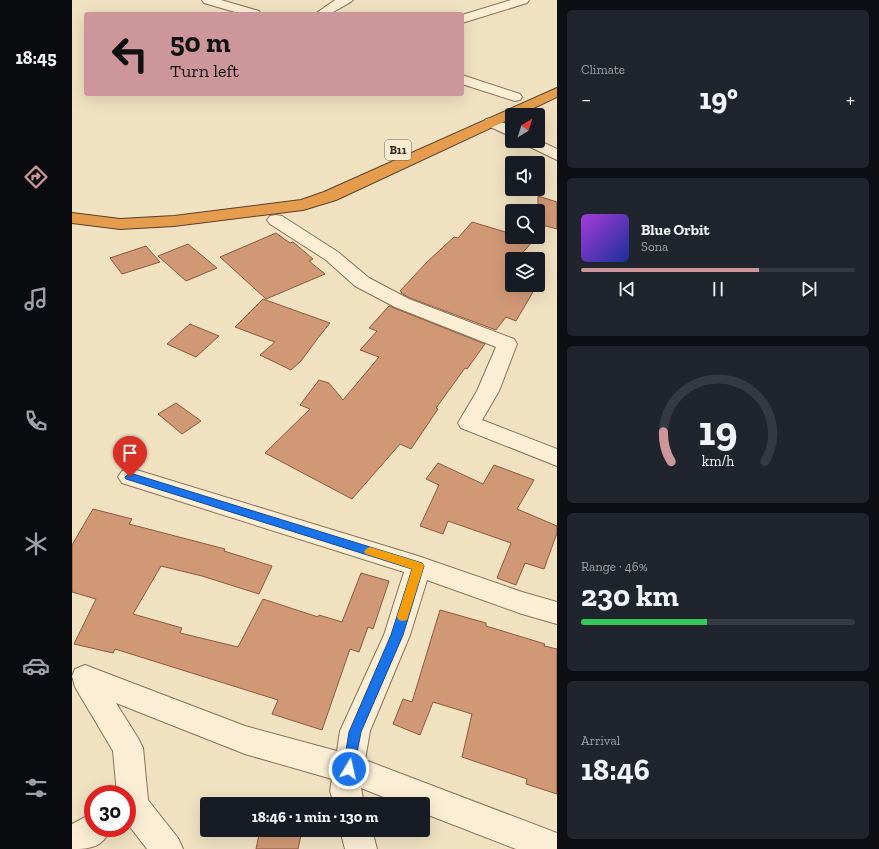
<!DOCTYPE html>
<meta charset="utf-8">
<style>
body{margin:0;font-family:"Zilla Slab",serif;background:#20242c;color:#f1f3f6;height:100vh;display:flex;flex-direction:column;font-size:15px;white-space:nowrap}
*{box-sizing:border-box;margin:0}
p{font-size:13px;color:#9ea1a6}
.icon{flex:none;width:22px;height:22px;fill:none;stroke:currentColor;stroke-width:2;stroke-linecap:round;stroke-linejoin:round}
.map{position:relative;flex:1;overflow:hidden}
.drawer{display:flex;flex-direction:column;gap:10px;padding:10px;background:#0d0f14;width:322px}
.drawer>*{flex:none}
.hud{position:absolute;left:12px;top:12px;width:380px;height:84px;border-radius:4px;box-shadow:0 4px 16px #0002;background:#cc969a;color:#111;overflow:hidden}
.needle{width:26px;rotate:38deg}
.tools{position:absolute;left:433px;top:108px;display:grid;gap:8px}
.tools a{display:grid;place-items:center;width:40px;height:40px;border-radius:4px;background:#171b24;box-shadow:0 4px 16px #0002;font-size:20px}
.speed{position:absolute;left:12px;top:785px;display:flex;gap:8px;font-size:20px;font-weight:700;text-align:center}
.speed>*{display:grid;place-content:center;width:52px;height:52px;border-radius:50%;background:#171b24;box-shadow:0 4px 16px #0002;line-height:1}
.speed .limit{border:6px solid #d22;background:#fff;color:#111}
.pin{position:absolute;display:grid;place-items:center;width:34px;height:34px;color:#fff;margin:-41px -17px;border-radius:50% 50% 50% 0;rotate:-45deg;box-shadow:0 0 4px #0007}
.pin .icon{rotate:45deg}
.me{position:absolute;width:44px;margin:-22px;rotate:9deg;stroke-linejoin:round;filter:drop-shadow(0 0 3px #0008)}
.turn{display:flex;align-items:center;gap:14px;height:84px;padding:0 20px;font-size:18px}
.turn .icon{width:52px;height:52px;stroke-width:2.5}
.turn b{display:block;font-size:28px;line-height:34px}
.big{font-size:30px;font-weight:800;line-height:1.1}
.drawer .tile{flex:1;display:flex;flex-direction:column;justify-content:center;gap:6px;min-width:0;padding:0 14px;border-radius:6px;background:#20242c}
.drawer .dial{align-items:center;gap:0}
.dial svg{height:104px;overflow:visible;fill:none;stroke:#363941;stroke-width:7;stroke-linecap:round;text-anchor:middle}
.dial text{fill:#f1f3f6;stroke:none}
.song{display:flex;align-items:center;gap:12px}
.cover{width:48px;height:48px;border-radius:6px;background:linear-gradient(135deg,hsl(280 70% 55%),hsl(230 70% 35%))}
.played{height:4px;border-radius:2px;background:linear-gradient(90deg,#cc969a 65%,#363941 65%)}
.keys{display:flex;justify-content:space-around;direction:ltr}
.heat{display:flex;justify-content:space-between;align-items:center;font-size:22px;direction:ltr}
.charge{height:6px;border-radius:3px;background:linear-gradient(90deg,#34c759 46%,#363941 0)}
.trip{position:absolute;left:128px;top:797px;width:230px;height:40px;border-radius:4px;background:#171b24;box-shadow:0 4px 16px #0002;font-weight:800;line-height:40px;text-align:center}
main{display:flex;flex:1;min-height:0}
.tab-bar{display:flex;flex-direction:column;width:72px;justify-content:space-around;align-items:center;background:#090b0e;color:#9ea1a6}
.tab-bar .icon{width:28px;height:28px}
.tab-bar .on{color:#cc969a}
.tab-bar b{font-size:18px;color:#f1f3f6}
.map>svg:first-child{display:block}
.building{fill:#d19875;stroke:#8c593c}
.lines{fill:none;stroke-linecap:round;stroke-linejoin:round}
.street-casing{stroke:#8b7158;stroke-width:2}
.highway-casing{stroke:#593f2c;stroke-width:2}
.street{fill:#fbeed5;fill-rule:evenodd}
.highway{fill:#e59d4d;fill-rule:evenodd}
.route{fill:#1a73e8;stroke:#114b97}
.slow{fill:#f59e0b}
.labels{text-anchor:middle;stroke-width:4;stroke-linejoin:round;paint-order:stroke}
.shield{fill:#f7ebd1;stroke:#736453;stroke-width:1}
.shield-label{font-size:12px;font-weight:bold;fill:#3a2a1d}
</style>
<main>
<nav class="tab-bar">
<b>18:45</b>
<svg class="icon on" aria-label="directions" viewBox="0 0 24 24"><path d="M12 3l9 9-9 9-9-9zM9 14v-3h6M13 9l2 2-2 2"/></svg>
<svg class="icon" aria-label="music" viewBox="0 0 24 24"><path d="M9 18V5l10-2v13"/><circle cx="6" cy="18" r="3"/><circle cx="16" cy="16" r="3"/></svg>
<svg class="icon" aria-label="phone" viewBox="0 0 24 24"><path d="M5 4h4l2 5-3 2q2 4 5 5l2-3 5 2v4C11 20 4 13 5 4z"/></svg>
<svg class="icon" aria-label="climate" viewBox="0 0 24 24"><path d="M12 3v18M4 7l16 10M4 17L20 7"/></svg>
<svg class="icon" aria-label="car" viewBox="0 0 24 24"><path d="M5 17H2v-5l4-1 3-4h7l3 4 3 1v5h-3M9 17h6M6 11h13"/><circle cx="7" cy="17" r="2"/><circle cx="17" cy="17" r="2"/></svg>
<svg class="icon" aria-label="filters" viewBox="0 0 24 24"><path d="M4 7h16M4 17h16"/><circle cx="9" cy="7" r="2"/><circle cx="15" cy="17" r="2"/></svg>
</nav>
<div class="map">
<svg width="485" height="849" viewBox="0 0 485 849">
<rect width="100%" height="100%" fill="#f0e1c1"/>
<g class="building">
<polygon points="466,196 485,202 485,229 466,224"/>
<polygon points="400,222 440,234 440,237 450,237 461,241 445,259 440,259 440,285 465,285 444,321 434,317 424,330 338,298 329,293 330,292 328,291 355,262 382,237 386,238"/>
<polygon points="204,233 218,243 221,242 241,259 237,261 253,274 194,299 148,257"/>
<polygon points="116,244 145,268 114,281 86,256"/>
<polygon points="74,246 88,262 50,274 38,258"/>
<polygon points="191,299 258,323 246,338 229,361 219,370 188,355 203,342 163,327"/>
<polygon points="317,306 413,344 395,369 393,368 364,408 366,409 339,449 328,444 280,499 193,453 238,409 228,405 247,380 257,383 271,400 307,357 288,350 305,331 297,328"/>
<polygon points="118,324 147,336 124,357 95,344"/>
<polygon points="104,403 129,421 110,434 86,414"/>
<polygon points="366,463 411,484 422,465 462,480 445,509 485,526 485,533 472,569 453,563 444,585 425,578 439,543 376,521 371,534 348,526 367,485 354,479"/>
<polygon points="21,509 60,519 57,524 153,549 152,551 200,566 187,594 130,576 89,566 61,614 110,628 108,633 166,647 191,599 246,617 247,615 270,622 289,573 317,581 301,629 296,627 287,652 278,649 250,730 200,714 206,700 43,649 41,653 2,644 24,599 0,592 0,545"/>
<polygon points="368,610 414,623 414,626 473,644 472,646 485,649 485,794 454,784 455,779 390,757 400,714 361,702 348,735 321,724 331,699 340,702"/>
<polygon points="188,830 230,830 226,849 184,849"/>
</g>
<g class="lines">
<defs>
<g id="street">
<polygon points="130,0 149,0 187,11 189,14 170,14 132,3"/>
<path d="M 263,0 L 281,0 C 279,2 259,14 256,14 C 252,15 247,14 243,14 Z"/>
<polygon points="439,0 457,0 455,3 390,23 390,15"/>
<polygon points="390,75 448,94 450,97 448,100 443,101 390,84"/>
<polygon points="419,118 440,126 440,137 414,125 412,122 414,119"/>
<polygon points="466,140 485,149 485,160 452,144 449,141 466,141"/>
<polygon points="204,215 210,216 266,252 297,278 337,299 442,339 445,344 427,391 410,420 485,449 485,466 389,428 386,423 405,391 424,347 323,307 283,286 254,260 198,224 195,220 198,216"/>
<polygon points="58,468 346,556 450,592 485,602 485,624 450,614 355,580 338,635 298,731 293,760 485,833 485,849 444,849 351,813 351,804 329,804 289,788 292,804 262,804 258,791 260,779 173,754 44,703 66,738 71,748 76,800 106,838 111,849 75,849 55,823 55,794 45,794 41,751 3,687 0,676 3,669 13,665 173,726 265,751 268,731 312,635 332,572 50,483 46,477 50,471"/>
<path d="M 21,813 L 21,828 L 39,828 C 31,847 20,849 0,849 L 0,824 Z"/>
<polygon points="268,830 300,830 305,849 273,849"/>
</g>
<polygon id="highway" points="485,88 485,97 447,115 440,115 440,118 264,200 231,210 102,226 48,229 0,223 0,213 48,219 102,216 229,200 252,192"/>
</defs>
<use href="#street" class="street-casing"/>
<use href="#highway" class="highway-casing"/>
<use href="#street" class="street"/>
<use href="#highway" class="highway"/>
</g>
<polygon class="route" points="58,473 350,563 352,566 331,635 289,732 281,774 277,775 272,774 271,769 277,732 319,635 340,569 54,479 53,477"/>
<polygon class="slow" points="298,547 350,563 352,566 335,620 331,621 327,620 325,617 340,569 294,554 292,552 294,549"/>
<g class="labels">
<rect class="shield" x="313" y="140" width="26" height="20" rx="3"/>
<g class="shield-label">
<text x="326" y="154">B11</text>
</g>
</g>
</svg>
<div class="tools">
<a><svg class="needle" viewBox="-14 -14 28 28"><path d="M0-13l5 13h-10z" fill="#e53935"/><path d="M0 13l5-13h-10z" fill="#9ea1a6"/></svg></a>
<a><svg class="icon" aria-label="sound" viewBox="0 0 24 24"><path d="M4 9h4l5-4v14l-5-4H4zM17 9q2 3 0 6"/></svg></a>
<a><svg class="icon" aria-label="search" viewBox="0 0 24 24"><circle cx="10" cy="10" r="6"/><path d="M15 15l6 6"/></svg></a>
<a><svg class="icon" aria-label="layers" viewBox="0 0 24 24"><path d="M12 4l9 5-9 5-9-5zM3 14l9 5 9-5"/></svg></a>
</div>
<div class="speed"><div class="limit">30</div></div>
<div class="pin" style="left:58px;top:477px;background:#d93025"><svg class="icon" aria-label="arrive" viewBox="0 0 24 24"><path d="M6 21V4h12l-3 4 3 4H6"/></svg></div>
<svg class="me" style="left:277px;top:769px" viewBox="-20 -20 40 40"><circle r="17" fill="#1a73e8" stroke="#fff" stroke-width="3"/><path d="M0-11L8 9 0 5-8 9z" fill="#fff"/></svg>
<div class="trip">18:46 · 1 min · 130 m</div>
<div class="hud">
<div class="turn"><svg class="icon" aria-label="left" viewBox="0 0 24 24"><path d="M17 20v-9H6M10 6l-5 5 5 5"/></svg><div><b>50 m</b>Turn left</div></div>
</div>
</div>
<section class="drawer">
<div class="tile"><p>Climate</p>
<div class="heat"><a>−</a><b class="big">19°</b><a>+</a></div>
</div>
<div class="tile">
<div class="song"><i class="cover"></i><div><b>Blue Orbit</b><p>Sona</p></div></div>
<div class="played"></div>
<div class="keys"><svg class="icon" aria-label="previous" viewBox="0 0 24 24"><path d="M18 5L8 12l10 7zM5 5v14"/></svg><svg class="icon" aria-label="pause" viewBox="0 0 24 24"><path d="M8 5v14M16 5v14"/></svg><svg class="icon" aria-label="next" viewBox="0 0 24 24"><path d="M6 5l10 7-10 7zM19 5v14"/></svg></div>
</div>
<div class="tile dial"><svg viewBox="0 0 100 80">
<path d="M14 69A42 42 0 1 1 86 69"/>
<path d="M14 69A42 42 0 0 1 8 46" stroke="#cc969a"/>
<text x="50" y="56" font-size="32" font-weight="700">19</text>
<text x="50" y="72" font-size="11">km/h</text>
</svg></div>
<div class="tile"><p>Range · 46%</p><b class="big">230 km</b><div class="charge"></div></div>
<div class="tile"><p>Arrival</p><b class="big">18:46</b></div>
</section>
</main>
